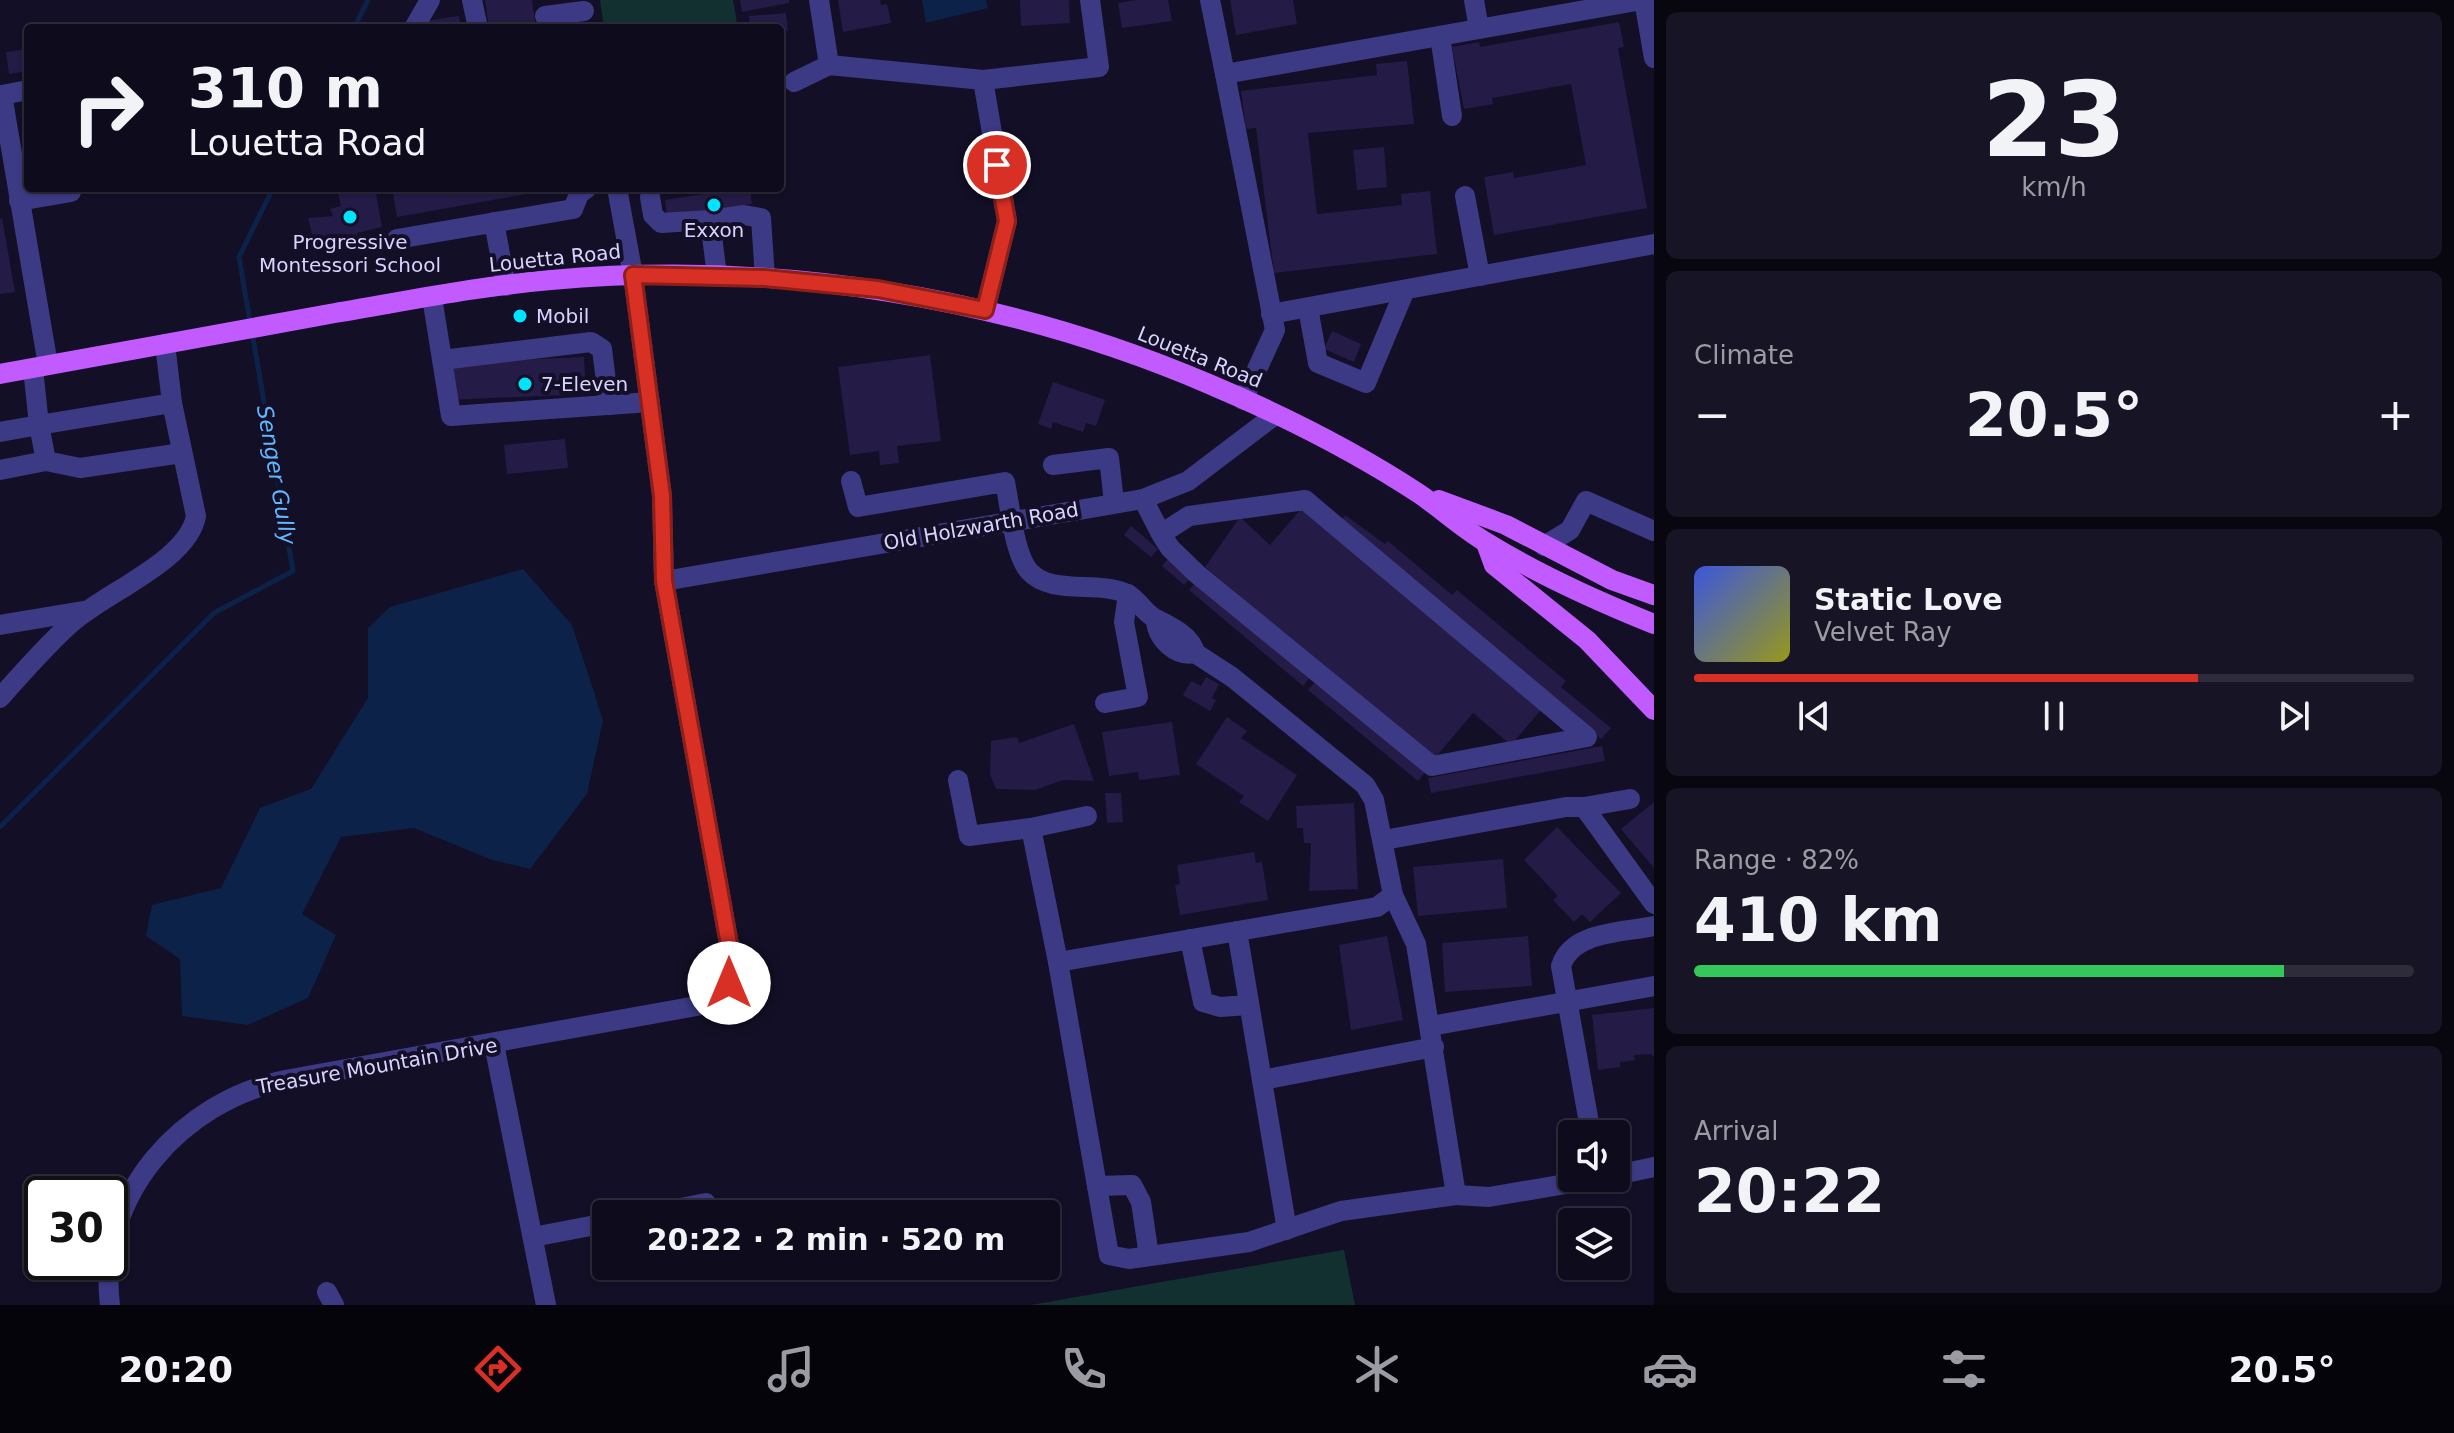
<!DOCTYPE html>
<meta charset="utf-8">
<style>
body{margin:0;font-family:"DejaVu Sans",sans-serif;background:#171425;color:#f1f3f6;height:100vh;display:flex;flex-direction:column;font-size:30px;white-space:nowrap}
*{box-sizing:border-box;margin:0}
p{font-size:26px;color:#9b9ba3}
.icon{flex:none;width:44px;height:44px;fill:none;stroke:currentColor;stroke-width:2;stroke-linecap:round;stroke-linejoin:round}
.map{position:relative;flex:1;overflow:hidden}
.drawer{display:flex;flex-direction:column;gap:12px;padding:12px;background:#08060f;width:800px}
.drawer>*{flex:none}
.banner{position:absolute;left:24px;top:24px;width:760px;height:168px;border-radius:8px;box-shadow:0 2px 6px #0004,0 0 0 2px #2e2b3b;background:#0e0b1c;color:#f1f3f6;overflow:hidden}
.fabs{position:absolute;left:1558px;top:1120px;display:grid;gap:16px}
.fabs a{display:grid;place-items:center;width:72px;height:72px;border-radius:8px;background:#0e0b1c;box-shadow:0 2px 6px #0004,0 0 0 2px #2e2b3b;font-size:40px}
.speed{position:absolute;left:24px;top:1176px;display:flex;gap:16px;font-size:40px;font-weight:700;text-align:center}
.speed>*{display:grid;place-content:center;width:104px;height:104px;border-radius:50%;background:#0e0b1c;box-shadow:0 2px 6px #0004,0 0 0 2px #2e2b3b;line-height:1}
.speed .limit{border:4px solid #111;border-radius:12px;background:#fff;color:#111}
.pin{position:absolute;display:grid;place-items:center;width:68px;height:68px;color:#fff;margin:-34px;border:4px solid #fff;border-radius:50%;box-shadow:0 2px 8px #0007}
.me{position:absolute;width:88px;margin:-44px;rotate:0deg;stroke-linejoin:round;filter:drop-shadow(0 0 6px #0008)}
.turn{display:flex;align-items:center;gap:28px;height:168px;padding:0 32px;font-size:36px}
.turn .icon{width:104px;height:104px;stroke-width:2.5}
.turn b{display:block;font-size:56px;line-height:68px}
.big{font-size:60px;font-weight:600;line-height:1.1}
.drawer .card{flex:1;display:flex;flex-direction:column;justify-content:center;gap:12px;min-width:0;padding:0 28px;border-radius:12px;background:#171425}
.drawer .dial{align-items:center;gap:0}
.dial b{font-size:104px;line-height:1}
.song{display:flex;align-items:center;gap:24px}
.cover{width:96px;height:96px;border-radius:12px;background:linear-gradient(135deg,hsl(230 70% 55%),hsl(60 70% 35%))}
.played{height:8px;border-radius:4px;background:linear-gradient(90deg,#d93025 70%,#2e2b3b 70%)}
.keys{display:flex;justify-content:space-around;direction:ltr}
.heat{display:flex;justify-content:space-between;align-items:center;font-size:44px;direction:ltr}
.charge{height:12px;border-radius:6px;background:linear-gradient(90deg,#34c759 82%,#2e2b3b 0)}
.trip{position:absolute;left:592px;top:1200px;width:468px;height:80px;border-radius:8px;background:#0e0b1c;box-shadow:0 2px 6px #0004,0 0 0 2px #2e2b3b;font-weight:600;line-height:80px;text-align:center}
.tab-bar{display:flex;height:128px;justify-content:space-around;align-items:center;background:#06040b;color:#9b9ba3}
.tab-bar .icon{width:56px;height:56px}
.tab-bar .selected{color:#d93025}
.tab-bar b{font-size:36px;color:#f1f3f6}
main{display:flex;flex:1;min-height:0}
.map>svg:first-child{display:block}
.green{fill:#12302f}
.water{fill:#0c2248}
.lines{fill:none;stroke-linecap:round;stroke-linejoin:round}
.stream{stroke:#0c2248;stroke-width:5}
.building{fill:#241b47}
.minor{stroke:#3d3a85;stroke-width:20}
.major{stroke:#c25bff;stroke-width:20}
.route-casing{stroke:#8d1f18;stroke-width:20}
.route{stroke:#d93025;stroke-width:14}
.poi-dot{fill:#00e5ff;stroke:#130f26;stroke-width:3}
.labels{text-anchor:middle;stroke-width:8;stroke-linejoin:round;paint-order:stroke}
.poi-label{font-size:20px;fill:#d9d4ff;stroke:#130f26}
.street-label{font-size:20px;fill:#d9d4ff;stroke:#130f26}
.water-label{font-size:22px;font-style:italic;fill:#62b6ff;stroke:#130f26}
</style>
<main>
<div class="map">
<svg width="1654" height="1305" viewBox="0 0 1654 1305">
<rect width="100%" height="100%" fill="#130f26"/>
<g class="green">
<polygon points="600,0 733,0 738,28 604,28"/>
<polygon points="1344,1250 1355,1305 1031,1305 1343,1250"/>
</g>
<g class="water">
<polygon points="922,0 986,0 988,8 926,23"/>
<polygon points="523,569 572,625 603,720 587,794 530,869 492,860 414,828 341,837 302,914 336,935 308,998 248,1025 182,1016 180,959 146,936 152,905 221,888 260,808 311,789 368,698 368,628 390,607"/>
</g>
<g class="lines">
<g class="stream">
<polyline points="354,28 368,0"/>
<polyline points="250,322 239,257 273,188"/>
<polyline points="0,827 214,613 293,571 252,332"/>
</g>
</g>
<g class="building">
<polygon points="485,0 532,0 536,28 489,28"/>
<polygon points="740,0 789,0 789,3 742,12"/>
<polygon points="838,0 880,0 881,5 887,4 891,23 843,32"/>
<polygon points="1020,0 1069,0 1070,23 1021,26"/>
<polygon points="1137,0 1168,0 1172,21 1122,28 1118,3"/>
<polygon points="1230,0 1293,0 1297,24 1236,35"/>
<polygon points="786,13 788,31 750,28 749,16"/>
<polygon points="459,16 461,28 424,28 424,21"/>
<polygon points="1619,22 1624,47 1618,48 1647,208 1494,235 1484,177 1513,172 1514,178 1586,165 1571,84 1492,98 1493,104 1464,109 1452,47 1479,42 1480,47"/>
<polygon points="28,49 28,71 9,74 6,52"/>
<polygon points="1407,61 1414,124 1308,133 1317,214 1402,205 1401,194 1430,191 1437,254 1274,273 1256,128 1246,129 1241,91 1377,75 1376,64"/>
<polygon points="1384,147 1387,187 1357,190 1353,150"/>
<polygon points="337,188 375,188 382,227 357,233 357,243 341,247 338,235 313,238 308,218 333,216 330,209 341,206"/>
<polygon points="392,188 549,188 549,190 397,217"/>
<polygon points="739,188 750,188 752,204 667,217 665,200"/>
<polygon points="2,218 15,292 0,294 0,219"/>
<polygon points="1332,331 1361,344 1354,362 1324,349"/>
<polygon points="930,355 941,441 897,446 899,463 880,465 879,451 850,455 838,367"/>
<polygon points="584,357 586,394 450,400 448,363"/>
<polygon points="1053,382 1105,400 1096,426 1086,423 1083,432 1053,422 1051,429 1038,424"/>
<polygon points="565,439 568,468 507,474 504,445"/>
<polygon points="1301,509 1541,710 1511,745 1473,713 1434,759 1205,567 1240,517 1270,545"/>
<polygon points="1345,515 1385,544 1388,541 1452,595 1457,590 1566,681 1561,687 1611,728 1601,739 1341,521"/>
<polygon points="1131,526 1158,549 1151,557 1124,535"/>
<polygon points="1169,558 1191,577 1184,585 1162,566"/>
<polygon points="1197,581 1310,677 1303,686 1189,590"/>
<polygon points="1206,677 1219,684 1212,698 1216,700 1210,711 1183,695 1191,681 1201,686"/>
<polygon points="1316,681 1425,772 1418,781 1308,690"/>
<polygon points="1227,717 1247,731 1241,738 1297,775 1268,821 1239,802 1244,796 1196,764"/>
<polygon points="1172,722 1180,775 1139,780 1138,772 1109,776 1102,732"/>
<polygon points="1074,724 1094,781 1063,780 1035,790 996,789 990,774 991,741 1017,737 1019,743"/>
<polygon points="1602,746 1605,761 1431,793 1428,778"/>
<polygon points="1105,793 1121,793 1123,822 1107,823"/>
<polygon points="1654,802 1654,868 1621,829"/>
<polygon points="1354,803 1358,889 1309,891 1311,843 1304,843 1303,828 1297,828 1296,806"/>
<polygon points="1557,827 1621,893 1590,922 1582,914 1574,922 1553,900 1558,896 1524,860"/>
<polygon points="1254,852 1256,863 1262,862 1268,900 1180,915 1175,885 1180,884 1177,865"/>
<polygon points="1503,859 1507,908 1418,916 1413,867"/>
<polygon points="1387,936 1403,1020 1351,1030 1339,945"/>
<polygon points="1528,936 1532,986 1445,992 1442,943"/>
<polygon points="1654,1008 1654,1057 1651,1054 1634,1055 1635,1060 1620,1062 1620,1067 1598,1070 1592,1015"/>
</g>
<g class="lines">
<g class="minor">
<polyline points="472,0 478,28"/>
<polyline points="819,0 829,65"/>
<polyline points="1210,0 1225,74"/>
<polyline points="1474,0 1479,29"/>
<polyline points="1644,0 1654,58"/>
<polyline points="545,16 584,11"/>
<polyline points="414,28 430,0"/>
<polyline points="1440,36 1452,116"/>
<polyline points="983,80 1007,221 985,310"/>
<polyline points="794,82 829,65 983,80 1099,67 1090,0"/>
<polyline points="28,90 2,95 48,365"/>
<polyline points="1465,196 1480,276"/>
<polyline points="650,197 653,215 661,223 710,220"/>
<polyline points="19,201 71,192 70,188"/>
<polyline points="494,222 506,286"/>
<polyline points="397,239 573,209 579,194 587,188"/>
<polyline points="717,276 710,220 744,215 761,218 765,278"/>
<polyline points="432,297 451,416 650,402"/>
<polyline points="1308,308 1318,363 1366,383 1405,290"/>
<polyline points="1271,314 1654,244"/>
<polyline points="442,360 591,342 602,349 609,405"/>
<polyline points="33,368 39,425 172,403 165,344"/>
<polyline points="1243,400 1275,330 1225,74 1642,0"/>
<polyline points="0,432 39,425 46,461 0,470"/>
<polyline points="46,461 80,468 182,453"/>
<polyline points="1053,465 1109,458 1114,502"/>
<path d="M 851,481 L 858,507 L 1005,482 C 1010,505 1014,554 1029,571 C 1052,597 1101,579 1129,595 C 1139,601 1145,614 1156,619 C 1170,626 1192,636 1195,653 L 1232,677 L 1365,785 L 1374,800 L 1393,895 L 1416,944 L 1456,1195 L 1489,1197 L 1601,1178"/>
<polyline points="1143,499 1161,534 1189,516 1305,500 1587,737 1432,766 1197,574 1170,548 1161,534"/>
<polyline points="1544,546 1570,530 1586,501 1654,531"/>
<polyline points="664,581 1143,499 1188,481 1275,415"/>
<path d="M 1156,620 C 1157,639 1176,657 1195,653"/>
<polyline points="0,625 83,611"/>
<path d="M 0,698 C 22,673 44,648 68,626 C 101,594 188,562 196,516 L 172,403"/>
<polyline points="1105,703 1138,697 1124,622 1128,594"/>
<polyline points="958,780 969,836 1031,828"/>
<polyline points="1584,807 1630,799"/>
<polyline points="1384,840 1566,807 1584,807 1654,904"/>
<polyline points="1393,895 1377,907 1058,962 1109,1255 1129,1259 1249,1242 1341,1211 1456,1195"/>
<polyline points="1237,931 1287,1230"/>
<polyline points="1190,939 1203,1002 1220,1007 1249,1005"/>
<polyline points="1058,962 1031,828 1087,816"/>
<polyline points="1431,1026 1654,986"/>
<polyline points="494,1044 546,1305"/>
<polyline points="1262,1080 1434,1047"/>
<path d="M 1591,1134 L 1561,966 C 1572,931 1622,933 1654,926"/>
<polyline points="1616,1175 1654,1167"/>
<polyline points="1097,1186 1132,1185 1141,1202 1149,1256"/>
<polyline points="650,1214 706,1203"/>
<polyline points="533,1237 606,1223"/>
<polyline points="327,1292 334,1305"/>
<path d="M 110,1305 C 96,1195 183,1101 285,1080 L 702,1005 C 723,998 733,983 732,961 L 664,581 L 662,496 L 633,275 L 617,188"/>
</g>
<g class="major">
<path d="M 0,374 C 112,354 223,333 335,313 C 407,301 479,286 551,280 C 774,260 1004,296 1209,384 C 1280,414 1354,451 1418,493 C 1442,509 1464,530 1489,544 C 1541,576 1597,601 1654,624"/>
<polyline points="1439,500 1506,525 1612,580 1654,595"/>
<polyline points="1486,543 1494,565 1587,640 1654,710"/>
</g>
</g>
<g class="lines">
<defs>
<polyline id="route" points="729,983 732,961 664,581 662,496 633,275 765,278 878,289 985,310 1007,221 997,165"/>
</defs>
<use href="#route" class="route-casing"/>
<use href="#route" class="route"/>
</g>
<g class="poi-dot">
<circle cx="714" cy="205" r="8"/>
<circle cx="350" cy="217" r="8"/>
<circle cx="520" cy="316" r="8"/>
<circle cx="525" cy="384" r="8"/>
</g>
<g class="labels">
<g class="poi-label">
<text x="714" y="237">Exxon</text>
<text x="350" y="249">Progressive<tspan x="350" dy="23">Montessori School</tspan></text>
<text x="536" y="323" text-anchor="start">Mobil</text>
<text x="541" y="391" text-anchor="start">7-Eleven</text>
</g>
<g class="street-label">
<text transform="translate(555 258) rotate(-6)" y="7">Louetta Road</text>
<text transform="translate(1200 357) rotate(22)" y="7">Louetta Road</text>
<text transform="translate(981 526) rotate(-10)" y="7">Old Holzwarth Road</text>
<text transform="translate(377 1066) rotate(-10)" y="7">Treasure Mountain Drive</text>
</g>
<g class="water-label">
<text transform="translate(277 475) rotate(80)" y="8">Senger Gully</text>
</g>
</g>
</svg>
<div class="fabs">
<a><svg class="icon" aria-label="sound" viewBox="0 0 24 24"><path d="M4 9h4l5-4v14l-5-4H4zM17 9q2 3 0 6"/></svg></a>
<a><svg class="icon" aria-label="layers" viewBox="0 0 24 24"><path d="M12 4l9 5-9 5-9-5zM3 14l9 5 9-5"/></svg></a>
</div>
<div class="speed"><div class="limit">30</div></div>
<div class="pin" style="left:997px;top:165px;background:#d93025"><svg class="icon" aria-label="arrive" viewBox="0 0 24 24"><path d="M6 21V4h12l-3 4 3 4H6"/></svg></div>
<svg class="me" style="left:729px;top:983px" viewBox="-20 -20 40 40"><circle r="19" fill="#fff"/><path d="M0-13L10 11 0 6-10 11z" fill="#d93025"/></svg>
<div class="trip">20:22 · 2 min · 520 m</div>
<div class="banner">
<div class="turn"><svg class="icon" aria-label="right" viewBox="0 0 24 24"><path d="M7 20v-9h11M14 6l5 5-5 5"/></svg><div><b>310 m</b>Louetta Road</div></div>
</div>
</div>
<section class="drawer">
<div class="card dial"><b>23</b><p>km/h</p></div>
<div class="card"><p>Climate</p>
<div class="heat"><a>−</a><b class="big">20.5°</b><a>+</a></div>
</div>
<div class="card">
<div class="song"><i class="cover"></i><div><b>Static Love</b><p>Velvet Ray</p></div></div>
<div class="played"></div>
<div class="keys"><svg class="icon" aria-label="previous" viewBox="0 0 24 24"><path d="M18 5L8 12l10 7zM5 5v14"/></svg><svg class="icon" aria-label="pause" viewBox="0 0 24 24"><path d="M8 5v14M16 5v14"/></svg><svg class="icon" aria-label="next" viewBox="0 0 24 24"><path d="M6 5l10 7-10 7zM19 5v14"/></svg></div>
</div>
<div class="card"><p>Range · 82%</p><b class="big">410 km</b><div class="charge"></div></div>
<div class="card"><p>Arrival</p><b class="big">20:22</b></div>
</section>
</main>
<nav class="tab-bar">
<b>20:20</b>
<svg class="icon selected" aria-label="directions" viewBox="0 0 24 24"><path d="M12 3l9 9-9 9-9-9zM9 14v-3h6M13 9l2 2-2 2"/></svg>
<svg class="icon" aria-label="music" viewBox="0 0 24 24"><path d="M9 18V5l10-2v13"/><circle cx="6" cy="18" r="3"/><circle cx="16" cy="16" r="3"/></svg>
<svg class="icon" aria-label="phone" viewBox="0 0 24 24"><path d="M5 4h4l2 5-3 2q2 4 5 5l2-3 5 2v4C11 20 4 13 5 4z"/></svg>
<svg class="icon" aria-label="climate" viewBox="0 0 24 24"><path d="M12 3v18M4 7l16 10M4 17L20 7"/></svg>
<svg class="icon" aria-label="car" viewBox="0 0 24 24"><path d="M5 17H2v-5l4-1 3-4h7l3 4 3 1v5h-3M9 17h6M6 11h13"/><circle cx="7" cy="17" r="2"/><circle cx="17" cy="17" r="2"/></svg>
<svg class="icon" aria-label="filters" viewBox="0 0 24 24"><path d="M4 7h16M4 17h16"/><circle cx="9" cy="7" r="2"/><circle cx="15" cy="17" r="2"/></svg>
<b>20.5°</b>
</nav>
